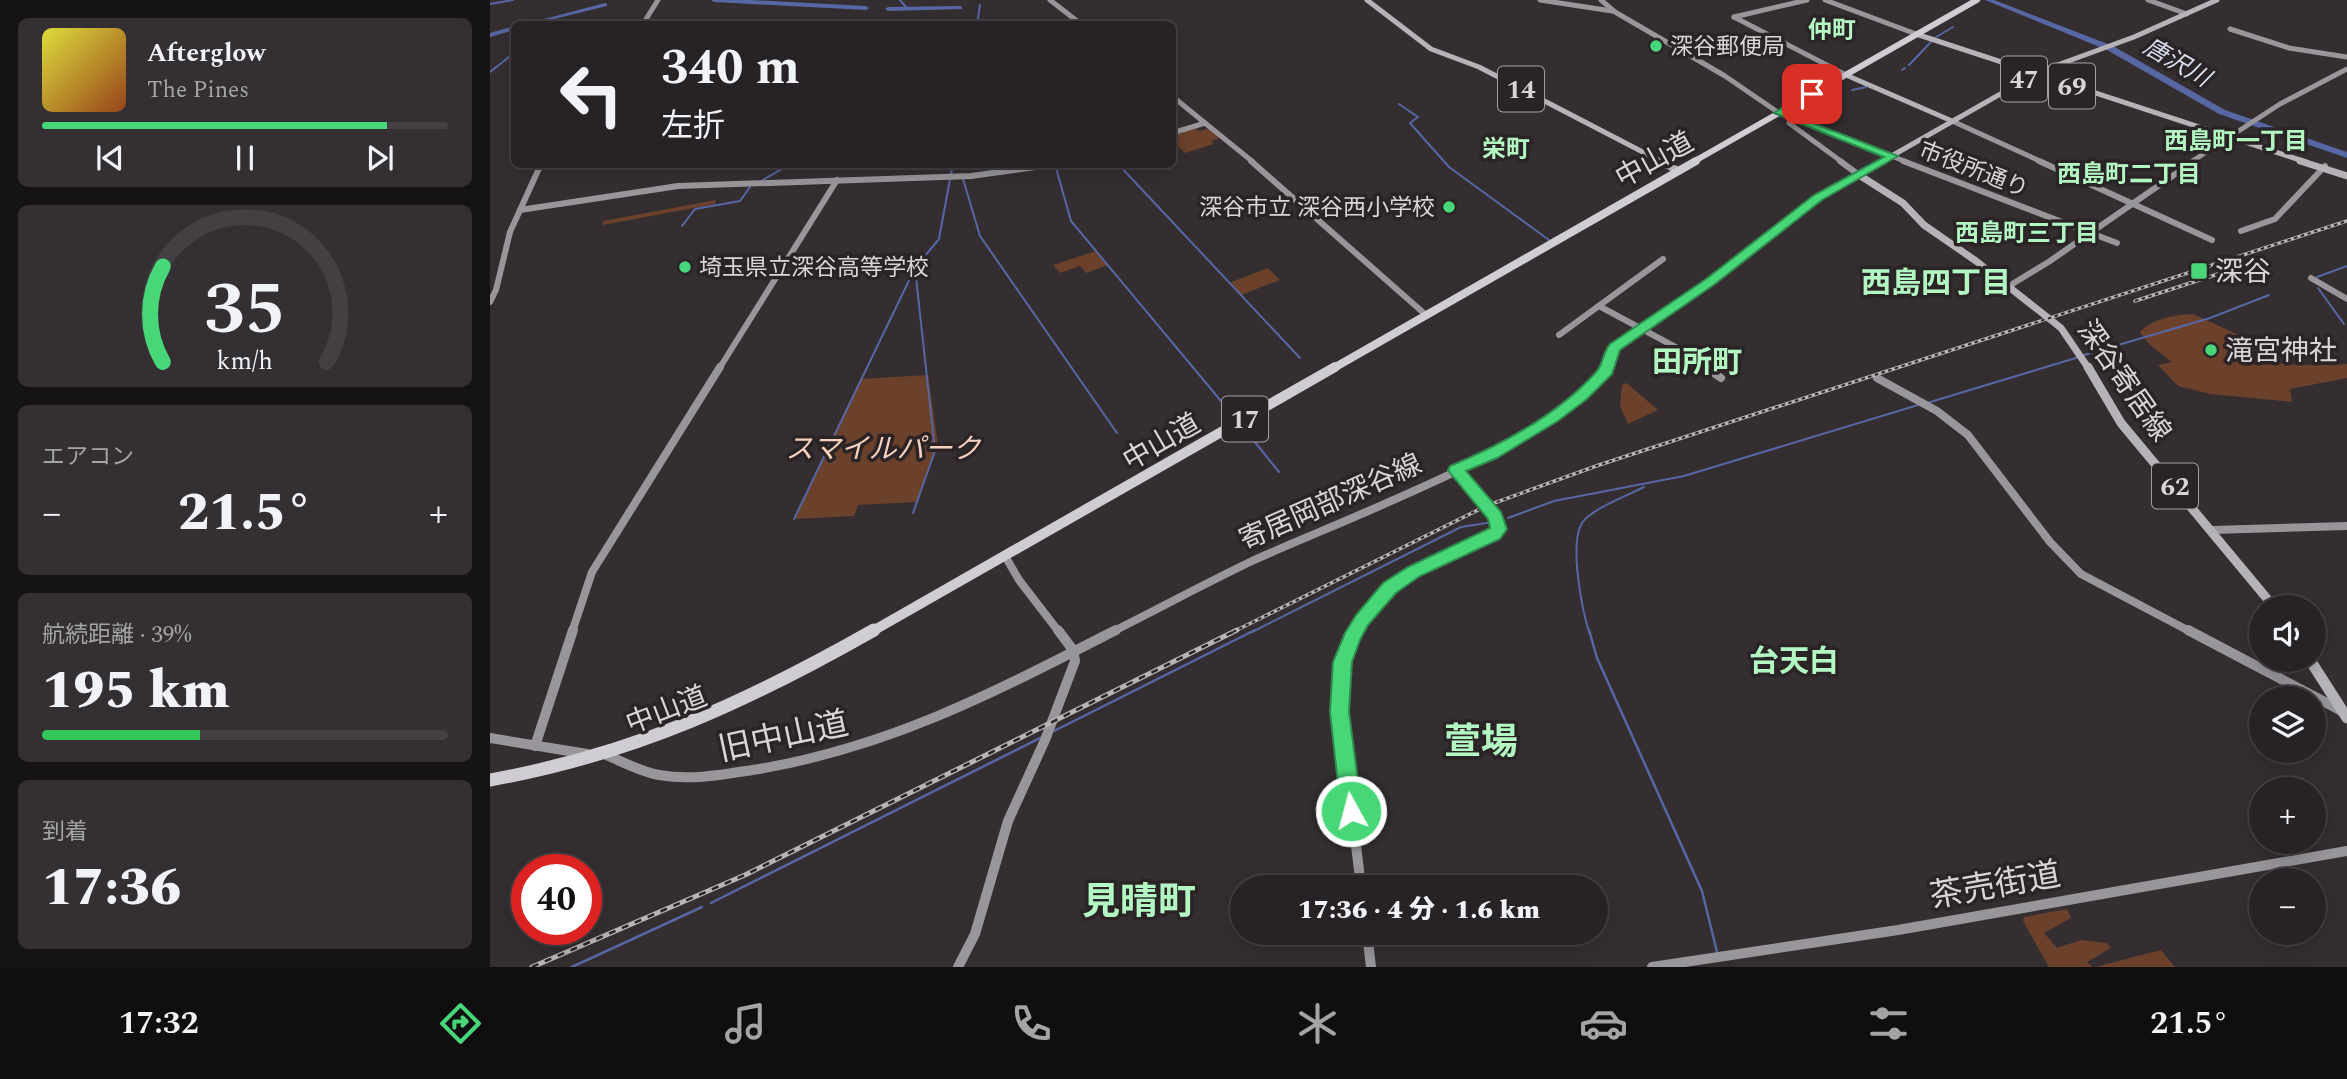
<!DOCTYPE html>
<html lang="ja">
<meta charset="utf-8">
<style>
body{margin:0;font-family:Spectral,"Noto Sans JP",serif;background:#332f32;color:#f1f3f6;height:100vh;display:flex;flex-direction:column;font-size:26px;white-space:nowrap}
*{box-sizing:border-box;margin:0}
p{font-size:23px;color:#a4a4a7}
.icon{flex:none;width:38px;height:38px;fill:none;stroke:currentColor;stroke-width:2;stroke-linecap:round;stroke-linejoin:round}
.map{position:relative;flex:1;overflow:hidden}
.panel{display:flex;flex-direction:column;gap:18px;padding:18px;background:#151314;width:490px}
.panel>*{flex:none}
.guide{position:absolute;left:21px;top:21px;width:665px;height:147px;border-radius:10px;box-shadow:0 4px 18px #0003,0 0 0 2px #433f42;background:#272225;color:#f1f3f6;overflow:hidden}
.fabs{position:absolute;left:1759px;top:595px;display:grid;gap:14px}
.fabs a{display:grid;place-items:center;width:77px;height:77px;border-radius:50%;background:#272225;box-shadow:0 4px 18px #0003,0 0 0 2px #433f42;font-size:35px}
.speed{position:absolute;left:21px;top:854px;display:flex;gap:14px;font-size:35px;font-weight:700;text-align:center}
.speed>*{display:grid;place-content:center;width:91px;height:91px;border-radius:50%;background:#272225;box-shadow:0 4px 18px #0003,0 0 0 2px #433f42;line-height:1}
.speed .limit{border:10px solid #d22;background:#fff;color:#111}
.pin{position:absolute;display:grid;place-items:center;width:60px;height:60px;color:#fff;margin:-30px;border-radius:14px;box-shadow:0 4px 10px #0006}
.me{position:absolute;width:77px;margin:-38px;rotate:353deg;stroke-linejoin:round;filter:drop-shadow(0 0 5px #0008)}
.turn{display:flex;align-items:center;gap:24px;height:147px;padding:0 35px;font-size:32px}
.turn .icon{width:91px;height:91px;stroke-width:2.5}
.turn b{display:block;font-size:49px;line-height:60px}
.big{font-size:52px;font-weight:800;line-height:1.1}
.panel .widget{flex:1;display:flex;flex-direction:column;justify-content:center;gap:10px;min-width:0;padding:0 24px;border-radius:10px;background:#332f32}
.panel .dial{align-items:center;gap:0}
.dial svg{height:182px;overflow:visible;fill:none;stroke:#433f42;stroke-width:7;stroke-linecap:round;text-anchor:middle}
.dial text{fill:#f1f3f6;stroke:none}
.song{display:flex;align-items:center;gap:21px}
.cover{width:84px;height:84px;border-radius:10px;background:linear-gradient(135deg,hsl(60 70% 55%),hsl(20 70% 35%))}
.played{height:7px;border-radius:4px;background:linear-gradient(90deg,#48d778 85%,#433f42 85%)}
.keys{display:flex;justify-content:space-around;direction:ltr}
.heat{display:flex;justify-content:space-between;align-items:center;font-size:38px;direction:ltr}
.charge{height:10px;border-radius:5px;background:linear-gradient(90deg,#34c759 39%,#433f42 0)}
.trip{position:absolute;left:740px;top:875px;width:378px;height:70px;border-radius:35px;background:#272225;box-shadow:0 4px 18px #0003,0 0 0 2px #433f42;font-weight:800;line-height:70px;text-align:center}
.tabs{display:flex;height:112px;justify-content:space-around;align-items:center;background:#100e0f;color:#a4a4a7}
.tabs .icon{width:49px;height:49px}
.tabs .current{color:#48d778}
.tabs b{font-size:32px;color:#f1f3f6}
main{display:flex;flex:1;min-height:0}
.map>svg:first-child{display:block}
.green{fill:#6b412b}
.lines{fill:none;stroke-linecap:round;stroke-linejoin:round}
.stream-far1{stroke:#5767a4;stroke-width:2}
.stream{stroke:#5767a4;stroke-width:2.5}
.river{fill:#5767a4;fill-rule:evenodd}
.secondary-far3{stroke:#98969b;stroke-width:5}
.secondary-far2{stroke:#98969b;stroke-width:6}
.secondary-far1{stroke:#98969b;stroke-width:8}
.secondary{stroke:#98969b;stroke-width:10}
.primary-far3{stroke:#b5b2b8;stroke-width:5}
.primary-far2{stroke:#b5b2b8;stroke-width:7}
.primary-far1{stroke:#b5b2b8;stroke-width:9}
.primary{stroke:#b5b2b8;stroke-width:11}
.highway-far3{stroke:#cfccd3;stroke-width:6}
.highway-far2{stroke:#cfccd3;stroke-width:8}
.highway-far1{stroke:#cfccd3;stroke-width:10}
.highway{stroke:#cfccd3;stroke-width:13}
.rail-far1-casing{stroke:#b8b4b6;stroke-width:3.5}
.rail-casing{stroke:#b8b4b6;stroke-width:5}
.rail-far1{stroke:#2a2427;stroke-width:2;stroke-dasharray:3.5;stroke-linecap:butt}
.rail{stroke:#2a2427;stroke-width:2.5;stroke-dasharray:7;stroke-linecap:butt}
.route{fill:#48d778;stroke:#2f8c4e;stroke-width:2}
.poi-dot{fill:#48d778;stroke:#2a2427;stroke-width:2.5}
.labels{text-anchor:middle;stroke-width:7;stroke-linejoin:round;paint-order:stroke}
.far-poi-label{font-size:23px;fill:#d9d5d7;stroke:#2a2427;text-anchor:start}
.far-street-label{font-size:23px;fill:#d9d5d7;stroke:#2a2427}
.far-neighbourhood-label{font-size:24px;font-weight:bold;fill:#b3f8c2;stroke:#2a2427}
.far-water-label{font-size:24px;font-style:italic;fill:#d8def0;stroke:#2a2427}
.shield{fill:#2a2427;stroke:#a4a0a2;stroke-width:2}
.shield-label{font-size:26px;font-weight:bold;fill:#d9d5d7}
.street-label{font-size:28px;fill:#d9d5d7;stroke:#2a2427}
.poi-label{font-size:28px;fill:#d9d5d7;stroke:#2a2427;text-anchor:start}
.park-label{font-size:28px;font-style:italic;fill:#f9d2bf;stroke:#2a2427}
.neighbourhood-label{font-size:30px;font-weight:bold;fill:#b3f8c2;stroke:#2a2427}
.near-street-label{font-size:33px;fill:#d9d5d7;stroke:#2a2427}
.near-neighbourhood-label{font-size:37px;font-weight:bold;fill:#b3f8c2;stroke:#2a2427}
.near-quarter-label{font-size:38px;font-weight:bold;fill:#b3f8c2;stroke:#2a2427}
</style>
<main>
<section class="panel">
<div class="widget">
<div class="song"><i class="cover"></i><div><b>Afterglow</b><p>The Pines</p></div></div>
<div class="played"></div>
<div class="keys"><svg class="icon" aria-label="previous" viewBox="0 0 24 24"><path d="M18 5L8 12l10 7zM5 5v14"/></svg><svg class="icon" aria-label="pause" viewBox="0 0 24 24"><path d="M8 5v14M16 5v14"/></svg><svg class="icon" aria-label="next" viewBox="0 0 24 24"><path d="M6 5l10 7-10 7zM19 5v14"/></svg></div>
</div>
<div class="widget dial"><svg viewBox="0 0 100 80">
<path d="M14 69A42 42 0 1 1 86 69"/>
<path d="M14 69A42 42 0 0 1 14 27" stroke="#48d778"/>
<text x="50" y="56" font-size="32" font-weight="700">35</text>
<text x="50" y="72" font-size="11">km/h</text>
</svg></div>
<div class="widget"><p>エアコン</p>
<div class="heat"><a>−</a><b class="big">21.5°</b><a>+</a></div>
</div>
<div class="widget"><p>航続距離 · 39%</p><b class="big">195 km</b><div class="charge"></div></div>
<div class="widget"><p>到着</p><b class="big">17:36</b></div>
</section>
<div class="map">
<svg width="1857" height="967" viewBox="0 0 1857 967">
<rect width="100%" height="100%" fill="#342e31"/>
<g class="green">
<polygon points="703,127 709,131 721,128 732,137 721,141 724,144 695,153 683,142 683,133"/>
<polygon points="226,200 225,204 113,225 113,221"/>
<polygon points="606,251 618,265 596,273 590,266 570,273 563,265"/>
<polygon points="778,268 790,280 751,295 739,283"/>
<path d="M 1703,314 L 1768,344 L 1745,351 C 1771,367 1827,366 1857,364 L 1857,378 L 1800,389 L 1802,402 L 1720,394 L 1688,386 L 1668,365 L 1682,362 L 1659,344 L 1650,332 C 1663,318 1685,315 1703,314 Z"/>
<polygon points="438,375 448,445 427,502 368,505 364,516 304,519 370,379"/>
<polygon points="1136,383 1140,386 1168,410 1138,424 1130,406 1132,385"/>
<polygon points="1577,909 1581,918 1554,933 1567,948 1591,940 1617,943 1621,948 1597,962 1603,967 1559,967 1533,921 1534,917"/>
<polygon points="1671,950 1685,967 1605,967"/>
</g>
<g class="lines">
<g class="stream-far1">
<polyline points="410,0 416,7 412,9"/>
<polyline points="0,4 23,0"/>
<polyline points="60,24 65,20 63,18"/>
<polyline points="487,24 490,5"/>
<polyline points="1446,37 1463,27"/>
<polyline points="1419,65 1441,42"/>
<polyline points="1412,70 1415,68"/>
<polyline points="0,72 24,53"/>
<polyline points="1362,90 1376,87"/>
<polyline points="909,104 928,117 920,123 959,167 1059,240"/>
<polyline points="628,164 810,358"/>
<polyline points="566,168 581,221 746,419"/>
<polyline points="461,174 463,164"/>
<polyline points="473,179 490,236 627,433"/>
<polyline points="271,181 301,164"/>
<polyline points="192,226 205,209 250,201 260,187"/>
<polyline points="1827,277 1857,266"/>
<polyline points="1828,288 1854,324"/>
<polyline points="1594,355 1720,318 1779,295"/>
<polyline points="1437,403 1589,357"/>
<polyline points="752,426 789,472"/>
<polyline points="423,513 445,451 425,268 449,239 460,179"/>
<polyline points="1018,518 1064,501 1194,476 1428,405"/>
<polyline points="304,519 425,268"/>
<polyline points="762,632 971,527 1003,522"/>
<path d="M 1099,632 C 1092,609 1079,544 1092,523 C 1101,509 1139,495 1154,487"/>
</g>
<g class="stream">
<polyline points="1099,630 1107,658 1212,891 1227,952"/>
<polyline points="564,731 765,630"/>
<polyline points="221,903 552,737"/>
<polyline points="82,967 212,907"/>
</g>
<g class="river">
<polygon points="221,0 262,0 376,6 379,8 376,10 224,2"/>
<polygon points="1495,0 1504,0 1623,46 1735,110 1857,152 1857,158 1729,114 1617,50"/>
<polygon points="115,3 117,4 117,6 44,24 35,24"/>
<polygon points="470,6 472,7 472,9 398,11 395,9 398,7"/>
<polygon points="24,26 24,30 0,37 0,33"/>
</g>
<g class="secondary-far3">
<polyline points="560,0 591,24"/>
<polyline points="1050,0 1122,11"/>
<polyline points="1111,0 1125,12 1235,76 1289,113 1417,162"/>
<polyline points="1335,0 1426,34"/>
<polyline points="1658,0 1697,14"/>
<polyline points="1244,17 1356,75"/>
<polyline points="1244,17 1317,0"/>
<polyline points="153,24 168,0"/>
<polyline points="1740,29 1799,48 1857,57"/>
<polyline points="682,96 715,123"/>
<polyline points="1462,121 1552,162"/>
<polyline points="1299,123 1352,162"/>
<polyline points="682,133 715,123 763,162"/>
<polyline points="1701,162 1790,104 1857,69"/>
</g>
<g class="secondary-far2">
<polyline points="761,161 936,315"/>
<polyline points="1413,161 1627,243"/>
<polyline points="1549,161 1722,240"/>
<polyline points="30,210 188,186 481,176 568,164"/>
<polyline points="1751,231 1785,219 1835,166"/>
<polyline points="1821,278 1857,299"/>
<polyline points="1519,286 1560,261 1704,161"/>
<polyline points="0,302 6,290 20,232 51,164"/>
<polyline points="1109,306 1191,350 1218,369"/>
<polyline points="1069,335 1173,259"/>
<polyline points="229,369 347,180"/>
<polyline points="1116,369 1120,353 1125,347 1221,281 1328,198 1369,175 1350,161"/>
</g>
<g class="secondary-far1">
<polyline points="1215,367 1231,378"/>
<polyline points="1387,378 1447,411 1478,435 1560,542 1591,574 1701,632"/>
<polyline points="1722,530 1857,526"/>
<polyline points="515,556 529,580 569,632"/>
<polyline points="82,632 102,572 230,367"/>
<path d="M 622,632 C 668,609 714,584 760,562 C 836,526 1085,436 1117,367"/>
<path d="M 867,632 C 892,577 952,558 1004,535 L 1009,529 L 1006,517 L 966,470"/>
</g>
<g class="secondary">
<polyline points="867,630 853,661 850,712 871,887"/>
<polyline points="1698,630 1850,710"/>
<polyline points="0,738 97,754"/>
<polyline points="45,746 83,630"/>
<path d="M 114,754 C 131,761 151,772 169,775 C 203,781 236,774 269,769 C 403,746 507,691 626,630"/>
<polyline points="877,933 881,967"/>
<polyline points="468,967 485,934 518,821 555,740 585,661 583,650 568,630"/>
<polyline points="1162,967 1408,930 1857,851"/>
</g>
<g class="primary-far3">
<polyline points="877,0 941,49 989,67 1172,162"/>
<polyline points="1426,34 1816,162"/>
<polyline points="1356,75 1462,121"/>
<polyline points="1391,162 1551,71 1644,37 1727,0"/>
</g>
<g class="primary-far2">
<polyline points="1169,161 1189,171"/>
<polyline points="1394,161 1369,175 1413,203 1434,225 1486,261 1571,328 1599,369"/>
<polyline points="1810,161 1857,176"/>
</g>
<polyline class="primary-far1" points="1598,367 1631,423 1784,607"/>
<polyline class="primary" points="1820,660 1857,718"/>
<polyline class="highway-far3" points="1203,162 1487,0"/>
<polyline class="highway-far2" points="842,369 1206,161"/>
<polyline class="highway-far1" points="381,632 845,367"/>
<path class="highway" d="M 0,780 C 145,754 257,702 384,630"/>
<defs>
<g id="rail-far1">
<polyline points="1645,301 1765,262"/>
<polyline points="743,632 996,506 1109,465 1857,221"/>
</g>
<polyline id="rail" points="42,967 255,875 747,630"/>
</defs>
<use href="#rail-far1" class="rail-far1-casing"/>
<use href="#rail" class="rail-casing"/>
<use href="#rail-far1" class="rail-far1"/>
<use href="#rail" class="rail"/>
</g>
<path class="route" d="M 1318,92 L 1327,94 L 1297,113 L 1408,156 L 1332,200 L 1225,284 L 1130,350 L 1122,374 L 1097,399 L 1068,421 L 1007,458 L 976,471 L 1011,512 L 1017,529 L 1010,539 L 930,576 L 906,593 L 878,625 L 870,640 L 862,662 L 859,712 L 872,811 L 869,818 L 861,821 L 854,818 L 851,811 L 840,712 L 843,662 L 855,633 L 866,615 L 893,583 L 918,567 L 1000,528 L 998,519 L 960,473 L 958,470 L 960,466 C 1013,444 1068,415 1106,372 C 1114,364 1112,353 1120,344 L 1216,279 L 1324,195 L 1394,157 L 1284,113 Z"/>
<g class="poi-dot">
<circle cx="1166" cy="46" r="7"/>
<circle cx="959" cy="207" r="7"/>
<circle cx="195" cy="267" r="7"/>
<rect x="1700" y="262" width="18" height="18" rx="3.5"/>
<circle cx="1721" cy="350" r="7"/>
</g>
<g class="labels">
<g class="far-poi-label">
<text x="1180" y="54">深谷郵便局</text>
<text x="945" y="215" text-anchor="end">深谷市立 深谷西小学校</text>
<text x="209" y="275">埼玉県立深谷高等学校</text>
</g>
<g class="far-street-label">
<text transform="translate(1484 169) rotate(21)" y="8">市役所通り</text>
</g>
<g class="far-neighbourhood-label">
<text x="1342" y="38">仲町</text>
<text x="1746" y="149">西島町一丁目</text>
<text x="1016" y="157">栄町</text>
<text x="1639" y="182">西島町二丁目</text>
<text x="1537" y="241">西島町三丁目</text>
</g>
<g class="far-water-label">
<text transform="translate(1687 62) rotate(30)" y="8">唐沢川</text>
</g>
<g class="shield">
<rect x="1511" y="56.5" width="46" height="45" rx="5"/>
<rect x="1559" y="63.5" width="46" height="45" rx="5"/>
<rect x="1008" y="66.5" width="46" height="45" rx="5"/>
<rect x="732" y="396.5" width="46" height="45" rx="5"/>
<rect x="1662" y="463.5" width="46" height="45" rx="5"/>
</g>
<g class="shield-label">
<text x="1534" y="88">47</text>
<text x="1582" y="95">69</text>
<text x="1031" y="98">14</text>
<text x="755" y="428">17</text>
<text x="1685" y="495">62</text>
</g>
<g class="street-label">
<text transform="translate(1164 159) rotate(-29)" y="10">中山道</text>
<text transform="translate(1635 380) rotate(55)" y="10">深谷寄居線</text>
<text transform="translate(671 441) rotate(-30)" y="10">中山道</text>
<text transform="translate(840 501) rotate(-24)" y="10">寄居岡部深谷線</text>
<text transform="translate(176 709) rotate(-21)" y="10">中山道</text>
</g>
<g class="poi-label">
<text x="1725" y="281">深谷</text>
<text x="1735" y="360">滝宮神社</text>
</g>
<g class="park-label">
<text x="393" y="458">スマイルパーク</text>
</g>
<g class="neighbourhood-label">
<text x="1446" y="293">西島四丁目</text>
<text x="1207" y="372">田所町</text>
<text x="1304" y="671">台天白</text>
</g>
<g class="near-street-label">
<text transform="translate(293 735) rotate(-12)" y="12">旧中山道</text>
<text transform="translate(1505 884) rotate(-10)" y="12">茶売街道</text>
</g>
<g class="near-neighbourhood-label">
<text x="991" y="754">萱場</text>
</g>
<g class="near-quarter-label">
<text x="649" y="914">見晴町</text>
</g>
</g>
</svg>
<div class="fabs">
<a><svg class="icon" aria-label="sound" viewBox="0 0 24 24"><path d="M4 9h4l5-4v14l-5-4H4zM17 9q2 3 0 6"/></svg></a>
<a><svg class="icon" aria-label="layers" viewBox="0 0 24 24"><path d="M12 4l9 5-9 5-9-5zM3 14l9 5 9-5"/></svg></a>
<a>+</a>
<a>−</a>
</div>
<div class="speed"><div class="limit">40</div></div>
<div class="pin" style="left:1322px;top:94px;background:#d93025"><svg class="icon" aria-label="arrive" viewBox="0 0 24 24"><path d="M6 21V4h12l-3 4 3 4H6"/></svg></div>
<svg class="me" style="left:861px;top:811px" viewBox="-20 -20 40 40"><circle r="17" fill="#48d778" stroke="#fff" stroke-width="3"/><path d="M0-11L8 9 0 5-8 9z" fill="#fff"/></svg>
<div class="trip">17:36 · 4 分 · 1.6 km</div>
<div class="guide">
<div class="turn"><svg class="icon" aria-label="left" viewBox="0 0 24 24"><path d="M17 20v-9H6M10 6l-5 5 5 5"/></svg><div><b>340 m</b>左折</div></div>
</div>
</div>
</main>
<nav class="tabs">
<b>17:32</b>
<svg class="icon current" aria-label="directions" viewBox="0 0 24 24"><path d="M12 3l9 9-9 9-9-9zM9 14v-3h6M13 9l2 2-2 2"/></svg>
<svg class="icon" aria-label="music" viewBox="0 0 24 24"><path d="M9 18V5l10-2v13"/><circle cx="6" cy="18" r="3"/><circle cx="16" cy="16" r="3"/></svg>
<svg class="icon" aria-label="phone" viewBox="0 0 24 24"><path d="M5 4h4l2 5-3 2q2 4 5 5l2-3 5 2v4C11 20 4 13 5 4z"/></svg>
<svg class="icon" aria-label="climate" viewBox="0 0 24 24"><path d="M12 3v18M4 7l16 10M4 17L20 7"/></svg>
<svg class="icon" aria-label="car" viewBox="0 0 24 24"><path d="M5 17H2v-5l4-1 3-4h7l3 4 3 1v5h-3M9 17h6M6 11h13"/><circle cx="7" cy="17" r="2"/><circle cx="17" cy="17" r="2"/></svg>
<svg class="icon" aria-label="filters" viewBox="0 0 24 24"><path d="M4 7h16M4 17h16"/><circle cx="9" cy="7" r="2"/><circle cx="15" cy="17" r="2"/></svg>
<b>21.5°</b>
</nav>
